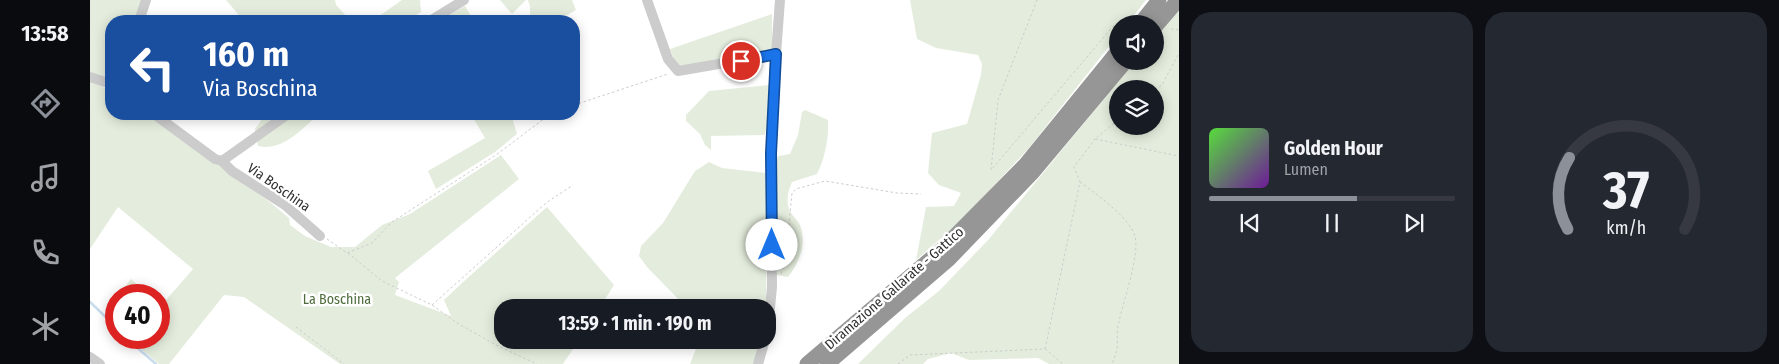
<!DOCTYPE html>
<html lang="it">
<meta charset="utf-8">
<style>
body{margin:0;font-family:"Fira Sans Condensed",sans-serif;background:#242831;color:#f1f3f6;height:100vh;display:flex;flex-direction:column;font-size:19px;white-space:nowrap}
*{box-sizing:border-box;margin:0}
p{font-size:16px;color:#9ea1a6}
.icon{flex:none;width:28px;height:28px;fill:none;stroke:currentColor;stroke-width:2;stroke-linecap:round;stroke-linejoin:round}
.map{position:relative;flex:1;overflow:hidden}
.sheet{display:flex;flex-direction:column;gap:12px;padding:12px;background:#0d0f14;width:600px}
.sheet>*{flex:none}
.hud{position:absolute;left:15px;top:15px;width:475px;height:105px;border-radius:20px;box-shadow:0 2px 12px #0003;background:#1a4fa0;color:#fff;overflow:hidden}
.fabs{position:absolute;left:1019px;top:15px;display:grid;gap:10px}
.fabs a{display:grid;place-items:center;width:55px;height:55px;border-radius:50%;background:#171b24;box-shadow:0 2px 12px #0003;font-size:25px}
.speed{position:absolute;left:15px;top:284px;display:flex;gap:10px;font-size:25px;font-weight:700;text-align:center}
.speed>*{display:grid;place-content:center;width:65px;height:65px;border-radius:50%;background:#171b24;box-shadow:0 2px 12px #0003;line-height:1}
.speed .limit{border:8px solid #d22;background:#fff;color:#111}
.pin{position:absolute;display:grid;place-items:center;width:42px;height:42px;color:#fff;margin:-21px;border:2px solid #fff;border-radius:50%;box-shadow:0 1px 5px #0007}
.me{position:absolute;width:55px;margin:-28px;rotate:0deg;stroke-linejoin:round;filter:drop-shadow(0 0 4px #0008)}
.turn{display:flex;align-items:center;gap:18px;height:105px;padding:0 15px;font-size:22px}
.turn .icon{width:65px;height:65px;stroke-width:2.5}
.turn b{display:block;font-size:35px;line-height:42px}
.sheet .widget{flex:1;display:flex;flex-direction:column;justify-content:center;gap:8px;min-width:0;padding:0 18px;border-radius:20px;background:#242831}
.sheet .dial{align-items:center;gap:0}
.dial svg{height:130px;overflow:visible;fill:none;stroke:#363941;stroke-width:7;stroke-linecap:round;text-anchor:middle}
.dial text{fill:#f1f3f6;stroke:none}
.song{display:flex;align-items:center;gap:15px}
.cover{width:60px;height:60px;border-radius:8px;background:linear-gradient(135deg,hsl(110 70% 55%),hsl(280 70% 35%))}
.played{height:5px;border-radius:2px;background:linear-gradient(90deg,#8c9099 60%,#363941 60%)}
.keys{display:flex;justify-content:space-around;direction:ltr}
.sheet .tiles{flex:1;display:grid;gap:12px;grid-template-columns:repeat(2,1fr)}
.trip{position:absolute;left:404px;top:299px;width:282px;height:50px;border-radius:20px;background:#171b24;box-shadow:0 2px 12px #0003;font-weight:700;line-height:50px;text-align:center}
main{display:flex;flex:1;min-height:0}
.tabs{display:flex;flex-direction:column;width:90px;justify-content:space-around;align-items:center;background:#090b0e;color:#9ea1a6}
.tabs .icon{width:35px;height:35px}
.tabs .current{color:#8c9099}
.tabs b{font-size:22px;color:#f1f3f6}
.map>svg:first-child{display:block}
.green{fill:#e4eddd;fill-rule:evenodd}
.lines{fill:none;stroke-linecap:round;stroke-linejoin:round}
.stream{stroke:#c9dced;stroke-width:2.5}
.path{stroke:#ccc;stroke-width:1;stroke-dasharray:2.5 2.5;stroke-linecap:butt}
.minor{stroke:#ccc;stroke-width:10}
.highway{stroke:#969696;stroke-width:15}
.route-casing{stroke:#114b97;stroke-width:12}
.route{stroke:#1a73e8;stroke-width:9}
.labels{text-anchor:middle;stroke-width:5;stroke-linejoin:round;paint-order:stroke}
.street-label{font-size:14px;fill:#2f2f2f;stroke:#fff}
.park-label{font-size:14px;fill:#4e6c3c;stroke:#fff}
</style>
<main>
<nav class="tabs">
<b>13:58</b>
<svg class="icon current" aria-label="directions" viewBox="0 0 24 24"><path d="M12 3l9 9-9 9-9-9zM9 14v-3h6M13 9l2 2-2 2"/></svg>
<svg class="icon" aria-label="music" viewBox="0 0 24 24"><path d="M9 18V5l10-2v13"/><circle cx="6" cy="18" r="3"/><circle cx="16" cy="16" r="3"/></svg>
<svg class="icon" aria-label="phone" viewBox="0 0 24 24"><path d="M5 4h4l2 5-3 2q2 4 5 5l2-3 5 2v4C11 20 4 13 5 4z"/></svg>
<svg class="icon" aria-label="climate" viewBox="0 0 24 24"><path d="M12 3v18M4 7l16 10M4 17L20 7"/></svg>
</nav>
<div class="map">
<svg width="1089" height="364" viewBox="0 0 1089 364">
<rect width="100%" height="100%" fill="#fff"/>
<g class="green">
<polygon points="0,0 51,0 44,21 21,21 21,79 0,73"/>
<polygon points="136,0 245,0 246,5 261,21 154,21"/>
<polygon points="312,0 330,0 331,12 317,21 282,21"/>
<polygon points="410,0 436,0 422,14"/>
<polygon points="438,0 482,0 486,10 472,18 471,21 440,21 440,7"/>
<polygon points="820,0 1056,0 1037,24 1028,24 1027,36 939,148 868,224 826,260 836,207 864,206 871,193 849,185 838,173 842,133 877,124 891,75 892,64 888,55 846,48 827,39"/>
<polygon points="375,6 384,21 349,21"/>
<path d="M 1089,7 L 1089,364 L 959,364 L 948,358 L 879,360 L 861,353 L 838,359 L 833,364 L 768,364 L 815,318 L 849,291 L 898,240 L 1045,61 L 1065,61 L 1065,37 ZM 1028,89 L 1065,89 L 1065,126 L 1028,126 Z"/>
<polygon points="682,14 682,48 678,53 591,66 585,62 580,49"/>
<polygon points="0,81 21,91 21,114 59,114 73,122 181,203 199,218 200,225 215,236 241,247 265,247 292,225 320,214 411,155 429,179 305,278 309,282 305,295 361,316 354,300 372,283 457,207 524,285 510,307 412,308 412,340 489,340 473,364 250,364 154,297 134,295 79,364 69,364 38,338 69,338 69,308 103,269 28,207 0,249"/>
<polygon points="679,85 678,118 675,135 621,136 621,150 615,145 610,134 596,121 596,115 619,91"/>
<path d="M 715,110 L 738,120 C 739,138 735,158 727,174 L 702,182 C 698,191 696,199 699,209 C 701,215 707,219 710,225 C 717,244 710,261 698,277 L 687,275 L 686,162 L 688,156 L 700,154 L 708,135 L 712,112 Z"/>
<path d="M 180,114 L 229,114 C 212,129 192,152 168,146 L 165,129 L 173,118 Z"/>
<polygon points="381,114 421,114 427,134 405,152 346,189 338,171 395,138"/>
<polygon points="619,162 632,168 677,173 676,307 596,307 557,267 549,256 551,246 573,223 605,171"/>
<polygon points="41,279 49,286 60,290 63,295 29,295"/>
<polygon points="26,299 26,324 15,313"/>
<polygon points="606,340 671,340 664,364 600,364 606,349"/>
</g>
<g class="lines">
<g class="stream">
<polyline points="0,302 26,327"/>
<polyline points="36,338 66,364"/>
</g>
<g class="path">
<polyline points="947,0 908,100 901,170 1025,24 1038,23"/>
<polyline points="1081,29 1089,30"/>
<polyline points="1065,90 1072,85 1089,53"/>
<polyline points="484,105 578,74"/>
<polyline points="1028,120 1005,139 1089,156"/>
<path d="M 990,182 C 1006,194 1039,217 1045,236 C 1050,255 1033,302 1029,322 C 1026,331 1028,340 1027,349 C 1026,354 1024,359 1022,364"/>
<polyline points="237,239 257,253 282,243 302,222 406,155 455,118 463,114"/>
<polyline points="258,253 292,281 342,305 367,323 408,346 447,364"/>
<polyline points="691,274 701,243 699,224 702,193 706,189 735,181 807,193 831,194"/>
<polyline points="342,305 456,203 483,185"/>
<polyline points="206,327 254,364"/>
<polyline points="955,349 990,182 984,167 1005,139"/>
<polyline points="808,364 820,355 955,349 973,364"/>
</g>
<g class="minor">
<polyline points="557,0 578,59 588,71 686,54"/>
<polyline points="49,21 56,0"/>
<polyline points="340,21 374,0"/>
<polyline points="0,77 21,84"/>
<polyline points="64,114 125,159 132,161 142,171 195,205 230,236"/>
<polyline points="132,161 198,114"/>
<polyline points="678,328 682,287 681,153 686,54 690,0"/>
<polyline points="0,357 10,364"/>
<polyline points="668,364 675,340"/>
</g>
<g class="highway">
<polyline points="1050,24 1069,0"/>
<polyline points="1065,27 1088,0"/>
<polyline points="717,364 851,250 936,164 1028,51"/>
<polyline points="737,364 859,259 943,172 1036,61"/>
</g>
</g>
<g class="lines">
<defs>
<polyline id="route" points="651,61 686,54 681,153 682,245"/>
</defs>
<use href="#route" class="route-casing"/>
<use href="#route" class="route"/>
</g>
<g class="labels">
<g class="street-label">
<text transform="translate(189 187) rotate(35)" y="5">Via Boschina</text>
<text transform="translate(804 288) rotate(-41)" y="5">Diramazione Gallarate - Gattico</text>
</g>
<g class="park-label">
<text x="247" y="304">La Boschina</text>
</g>
</g>
</svg>
<div class="fabs">
<a><svg class="icon" aria-label="sound" viewBox="0 0 24 24"><path d="M4 9h4l5-4v14l-5-4H4zM17 9q2 3 0 6"/></svg></a>
<a><svg class="icon" aria-label="layers" viewBox="0 0 24 24"><path d="M12 4l9 5-9 5-9-5zM3 14l9 5 9-5"/></svg></a>
</div>
<div class="speed"><div class="limit">40</div></div>
<div class="pin" style="left:651px;top:61px;background:#d93025"><svg class="icon" aria-label="arrive" viewBox="0 0 24 24"><path d="M6 21V4h12l-3 4 3 4H6"/></svg></div>
<svg class="me" style="left:682px;top:245px" viewBox="-20 -20 40 40"><circle r="19" fill="#fff"/><path d="M0-13L10 11 0 6-10 11z" fill="#1a73e8"/></svg>
<div class="trip">13:59 · 1 min · 190 m</div>
<div class="hud">
<div class="turn"><svg class="icon" aria-label="left" viewBox="0 0 24 24"><path d="M17 20v-9H6M10 6l-5 5 5 5"/></svg><div><b>160 m</b>Via Boschina</div></div>
</div>
</div>
<section class="sheet">
<div class="tiles">
<div class="widget">
<div class="song"><i class="cover"></i><div><b>Golden Hour</b><p>Lumen</p></div></div>
<div class="played"></div>
<div class="keys"><svg class="icon" aria-label="previous" viewBox="0 0 24 24"><path d="M18 5L8 12l10 7zM5 5v14"/></svg><svg class="icon" aria-label="pause" viewBox="0 0 24 24"><path d="M8 5v14M16 5v14"/></svg><svg class="icon" aria-label="next" viewBox="0 0 24 24"><path d="M6 5l10 7-10 7zM19 5v14"/></svg></div>
</div>
<div class="widget dial"><svg viewBox="0 0 100 80">
<path d="M14 69A42 42 0 1 1 86 69"/>
<path d="M14 69A42 42 0 0 1 15 25" stroke="#8c9099"/>
<text x="50" y="56" font-size="32" font-weight="700">37</text>
<text x="50" y="72" font-size="11">km/h</text>
</svg></div>
</div>
</section>
</main>
